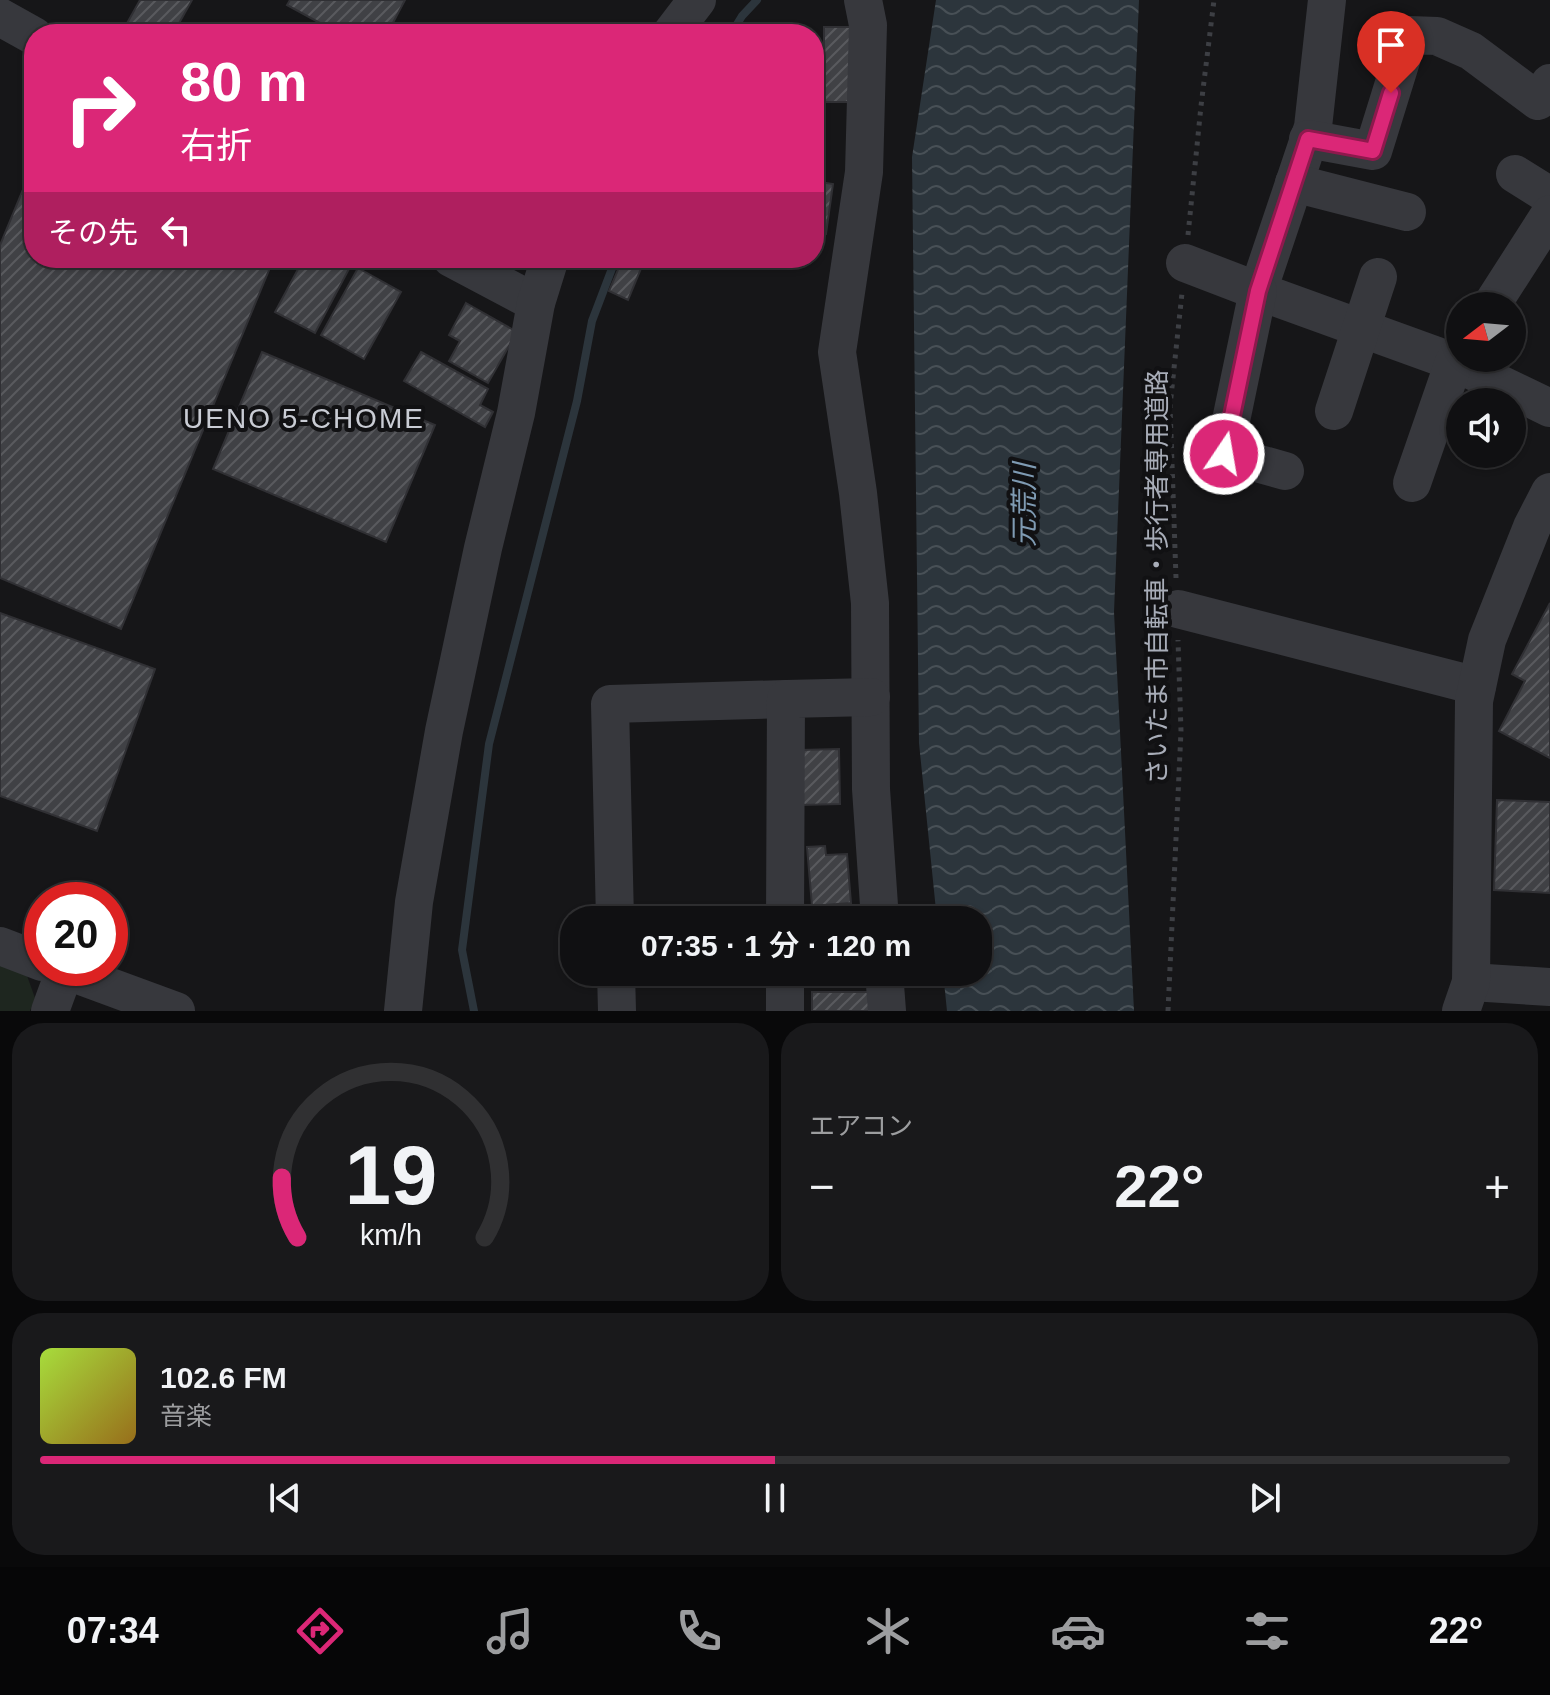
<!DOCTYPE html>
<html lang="ja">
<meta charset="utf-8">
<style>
body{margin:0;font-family:Arial,"Noto Sans JP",sans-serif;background:#19191b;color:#f1f3f6;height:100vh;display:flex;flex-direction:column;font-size:30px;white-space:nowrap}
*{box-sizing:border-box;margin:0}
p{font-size:26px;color:#9c9d9f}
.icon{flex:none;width:44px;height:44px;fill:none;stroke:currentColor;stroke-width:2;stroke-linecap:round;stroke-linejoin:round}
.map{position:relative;height:1011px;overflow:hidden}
.side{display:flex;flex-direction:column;gap:12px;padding:12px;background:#09090a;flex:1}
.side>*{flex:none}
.top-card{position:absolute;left:24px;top:24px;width:800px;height:244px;border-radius:32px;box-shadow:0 2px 6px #0004,0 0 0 2px #303032;background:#db2777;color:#fff;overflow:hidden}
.needle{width:52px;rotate:254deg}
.buttons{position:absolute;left:1446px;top:292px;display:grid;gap:16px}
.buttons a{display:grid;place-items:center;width:80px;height:80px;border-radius:50%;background:#101012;box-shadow:0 2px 6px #0004,0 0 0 2px #303032;font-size:40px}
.speed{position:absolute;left:24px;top:882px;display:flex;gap:16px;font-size:40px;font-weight:700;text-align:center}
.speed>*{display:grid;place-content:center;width:104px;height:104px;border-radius:50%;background:#101012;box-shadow:0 2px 6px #0004,0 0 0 2px #303032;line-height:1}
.speed .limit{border:12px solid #d22;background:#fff;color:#111}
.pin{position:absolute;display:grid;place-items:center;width:68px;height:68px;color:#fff;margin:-82px -34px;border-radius:50% 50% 50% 0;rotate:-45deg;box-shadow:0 0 8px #0007}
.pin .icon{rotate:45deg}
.me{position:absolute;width:88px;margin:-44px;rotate:12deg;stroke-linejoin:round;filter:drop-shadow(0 0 6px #0008)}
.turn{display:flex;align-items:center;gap:28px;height:168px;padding:0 24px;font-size:36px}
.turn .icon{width:104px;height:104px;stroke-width:2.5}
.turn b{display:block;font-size:56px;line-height:68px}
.then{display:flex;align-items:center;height:76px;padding:0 24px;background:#0003;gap:16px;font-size:30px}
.big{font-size:60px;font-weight:600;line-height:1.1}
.side .tile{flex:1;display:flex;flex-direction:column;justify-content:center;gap:12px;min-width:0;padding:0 28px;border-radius:32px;background:#19191b}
.side .dial{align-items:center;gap:0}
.dial svg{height:208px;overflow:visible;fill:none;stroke:#303032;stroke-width:7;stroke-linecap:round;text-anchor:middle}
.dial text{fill:#f1f3f6;stroke:none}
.song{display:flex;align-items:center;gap:24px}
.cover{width:96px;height:96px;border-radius:12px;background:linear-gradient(135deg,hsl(80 70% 55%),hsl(40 70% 35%))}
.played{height:8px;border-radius:4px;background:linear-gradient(90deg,#db2777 50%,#303032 50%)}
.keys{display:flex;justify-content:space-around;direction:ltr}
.heat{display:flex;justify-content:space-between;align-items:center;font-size:44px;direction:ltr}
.side .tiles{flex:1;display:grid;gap:12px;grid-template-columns:1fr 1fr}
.tile:last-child{grid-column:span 2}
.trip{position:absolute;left:560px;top:906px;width:432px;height:80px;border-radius:32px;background:#101012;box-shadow:0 2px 6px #0004,0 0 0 2px #303032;font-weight:600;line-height:80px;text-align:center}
.tabs{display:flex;height:128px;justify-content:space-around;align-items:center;background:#060607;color:#9c9d9f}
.tabs .icon{width:56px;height:56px}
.tabs .current{color:#db2777}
.tabs b{font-size:36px;color:#f1f3f6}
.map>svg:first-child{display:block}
.green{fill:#1e261f}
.water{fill:url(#water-waves)}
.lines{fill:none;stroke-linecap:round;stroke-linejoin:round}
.stream{stroke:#2c353c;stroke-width:8}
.building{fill:url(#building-hatch);stroke:#303034;stroke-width:2}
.path{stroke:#3d3f44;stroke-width:5;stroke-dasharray:4 6;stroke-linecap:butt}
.minor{stroke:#37383d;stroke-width:38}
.route-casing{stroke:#8e194d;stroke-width:20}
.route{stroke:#db2777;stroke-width:14}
.labels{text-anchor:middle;stroke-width:8;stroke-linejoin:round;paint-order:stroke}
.street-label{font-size:26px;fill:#a8adb8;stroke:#111113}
.neighbourhood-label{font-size:28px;letter-spacing:2px;fill:#c9ccd4;stroke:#111113}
.water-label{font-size:28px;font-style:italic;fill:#7f9bb3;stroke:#111113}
</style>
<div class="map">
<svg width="1550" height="1011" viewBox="0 0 1550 1011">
<defs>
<pattern id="water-waves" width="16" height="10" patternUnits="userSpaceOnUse" patternTransform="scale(2)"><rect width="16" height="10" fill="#2c353c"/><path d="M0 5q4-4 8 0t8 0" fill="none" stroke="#485056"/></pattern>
<pattern id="building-hatch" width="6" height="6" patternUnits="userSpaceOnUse" patternTransform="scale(2)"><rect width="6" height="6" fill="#404145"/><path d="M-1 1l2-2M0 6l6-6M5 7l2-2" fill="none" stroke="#595a5e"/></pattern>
</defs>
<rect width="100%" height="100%" fill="#161618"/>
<polygon class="green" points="0,961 25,970 35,998 30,1011 0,1011"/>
<polygon class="water" points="936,0 1139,0 1114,612 1134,1011 947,1011 943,972 978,972 978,920 937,920 919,743 912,157"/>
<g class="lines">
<g class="stream">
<polyline points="731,34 742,16 757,0"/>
<polyline points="474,1011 462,950 489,744 577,401 592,321 616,258"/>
</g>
</g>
<g class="building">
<polygon points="140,0 192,0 173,34 121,34"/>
<polygon points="290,0 405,0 387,34 340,34 287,5"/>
<rect x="824" y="27" width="29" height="75"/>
<polygon points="34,163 34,258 274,258 121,629 0,578 0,245"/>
<polygon points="814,181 833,184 826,234 814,233"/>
<polygon points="304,258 332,258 350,267 315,333 275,312"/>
<polygon points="623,258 642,266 628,300 609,291"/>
<polygon points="358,268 401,292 364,359 321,335"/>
<polygon points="466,303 517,332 488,383 449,361 460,341 449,335"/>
<polygon points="262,352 435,425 386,542 213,469"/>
<polygon points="421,352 488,389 480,405 493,412 485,427 404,381"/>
<polygon points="1550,603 1550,758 1499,731 1525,681 1512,674"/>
<polygon points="0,613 155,669 97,831 0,796"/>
<polygon points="839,749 840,804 801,805 800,750"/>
<polygon points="1497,800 1550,802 1550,893 1494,890"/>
<polygon points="825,846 826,855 847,854 851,903 812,906 807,847"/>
<rect x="851" y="972" width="17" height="12"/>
<rect x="812" y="992" width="57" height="19"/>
</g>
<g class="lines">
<g class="path">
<polyline points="1188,235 1201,106 1214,0"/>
<polyline points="1176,578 1170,406 1182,293"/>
<polyline points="1168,1011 1181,731 1178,640"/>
</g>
<g class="minor">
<polyline points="863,0 868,25 864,172 837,352 858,493 870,603 871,789 880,920"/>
<polyline points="1327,0 1313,127 1258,291 1454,362 1550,408"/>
<polyline points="0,17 34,36"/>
<polyline points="671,34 697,0"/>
<polyline points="1308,139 1373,151 1409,35 1437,36 1471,51 1538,101 1550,83"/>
<polyline points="1515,174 1550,196"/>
<polyline points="1294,183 1407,212"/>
<polyline points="451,258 536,303"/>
<polyline points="1185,263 1258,291 1224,454 1285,471"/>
<polyline points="1491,306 1550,214"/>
<polyline points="1334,411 1378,277"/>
<polyline points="1412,483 1454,362 1460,353"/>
<polyline points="1178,609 1477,686"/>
<polyline points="615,920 610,704 786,699"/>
<polyline points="785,920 786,699 871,697"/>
<polyline points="0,946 42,962"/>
<polyline points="59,968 176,1011"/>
<polyline points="616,972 617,1011"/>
<polyline points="884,972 887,1011"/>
<polyline points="1471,982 1550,987"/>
<polyline points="50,1011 65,970"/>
<polyline points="403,1011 414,902 444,731 483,548 516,413 536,303 550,258"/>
<polyline points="785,1011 785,972"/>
<polyline points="1461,1011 1471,982 1474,701 1487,640 1532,527 1550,492"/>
</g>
</g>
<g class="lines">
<defs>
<polyline id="route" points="1224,454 1258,291 1308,139 1373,151 1391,93"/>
</defs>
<use href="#route" class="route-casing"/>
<use href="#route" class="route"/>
</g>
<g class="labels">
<g class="street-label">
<text transform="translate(1157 577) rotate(-90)" y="9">さいたま市自転車・歩行者専用道路</text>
</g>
<g class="neighbourhood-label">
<text x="304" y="428">UENO 5-CHOME</text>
</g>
<g class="water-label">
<text transform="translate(1024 505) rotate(-90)" y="10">元荒川</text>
</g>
</g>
</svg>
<div class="buttons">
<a><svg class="needle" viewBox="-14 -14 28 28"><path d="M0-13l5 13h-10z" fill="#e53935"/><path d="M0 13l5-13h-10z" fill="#9c9d9f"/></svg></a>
<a><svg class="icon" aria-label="sound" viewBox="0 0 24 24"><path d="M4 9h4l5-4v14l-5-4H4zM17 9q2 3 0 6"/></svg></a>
</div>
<div class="speed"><div class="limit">20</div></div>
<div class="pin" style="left:1391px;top:93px;background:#d93025"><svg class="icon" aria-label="arrive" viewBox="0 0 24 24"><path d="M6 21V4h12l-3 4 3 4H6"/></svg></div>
<svg class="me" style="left:1224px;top:454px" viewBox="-20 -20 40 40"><circle r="17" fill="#db2777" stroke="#fff" stroke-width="3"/><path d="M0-11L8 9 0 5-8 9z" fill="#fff"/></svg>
<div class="trip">07:35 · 1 分 · 120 m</div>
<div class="top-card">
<div class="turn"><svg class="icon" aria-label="right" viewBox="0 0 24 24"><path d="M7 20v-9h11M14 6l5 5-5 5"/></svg><div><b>80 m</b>右折</div></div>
<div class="then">その先<svg class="icon" aria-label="left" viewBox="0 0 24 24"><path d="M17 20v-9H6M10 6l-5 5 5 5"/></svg></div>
</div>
</div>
<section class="side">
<div class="tiles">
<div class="tile dial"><svg viewBox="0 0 100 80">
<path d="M14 69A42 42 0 1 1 86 69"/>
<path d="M14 69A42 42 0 0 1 8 46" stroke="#db2777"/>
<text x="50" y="56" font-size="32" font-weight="700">19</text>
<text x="50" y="72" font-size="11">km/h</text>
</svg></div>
<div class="tile"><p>エアコン</p>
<div class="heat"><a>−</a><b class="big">22°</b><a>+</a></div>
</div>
<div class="tile">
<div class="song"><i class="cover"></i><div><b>102.6 FM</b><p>音楽</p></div></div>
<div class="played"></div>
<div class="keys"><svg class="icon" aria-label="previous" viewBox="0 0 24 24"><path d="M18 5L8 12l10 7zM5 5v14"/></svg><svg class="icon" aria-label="pause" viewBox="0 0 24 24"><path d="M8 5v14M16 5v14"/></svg><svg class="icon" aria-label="next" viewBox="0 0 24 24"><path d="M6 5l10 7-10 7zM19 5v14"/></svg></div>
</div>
</div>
</section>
<nav class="tabs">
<b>07:34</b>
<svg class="icon current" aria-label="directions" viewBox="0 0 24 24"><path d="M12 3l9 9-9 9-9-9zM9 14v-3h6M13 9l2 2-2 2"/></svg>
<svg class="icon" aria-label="music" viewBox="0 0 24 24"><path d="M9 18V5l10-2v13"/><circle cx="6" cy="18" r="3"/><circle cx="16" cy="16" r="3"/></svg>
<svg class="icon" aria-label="phone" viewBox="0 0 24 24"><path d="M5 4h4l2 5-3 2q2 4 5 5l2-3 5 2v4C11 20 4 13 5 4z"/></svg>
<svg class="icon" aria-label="climate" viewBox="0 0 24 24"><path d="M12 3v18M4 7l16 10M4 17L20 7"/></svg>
<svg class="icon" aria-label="car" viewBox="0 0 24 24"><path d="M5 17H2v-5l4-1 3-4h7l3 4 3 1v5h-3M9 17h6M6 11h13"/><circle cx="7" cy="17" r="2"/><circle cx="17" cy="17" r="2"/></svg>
<svg class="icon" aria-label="filters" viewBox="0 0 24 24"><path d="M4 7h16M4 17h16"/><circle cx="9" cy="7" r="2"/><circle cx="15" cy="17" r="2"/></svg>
<b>22°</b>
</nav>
